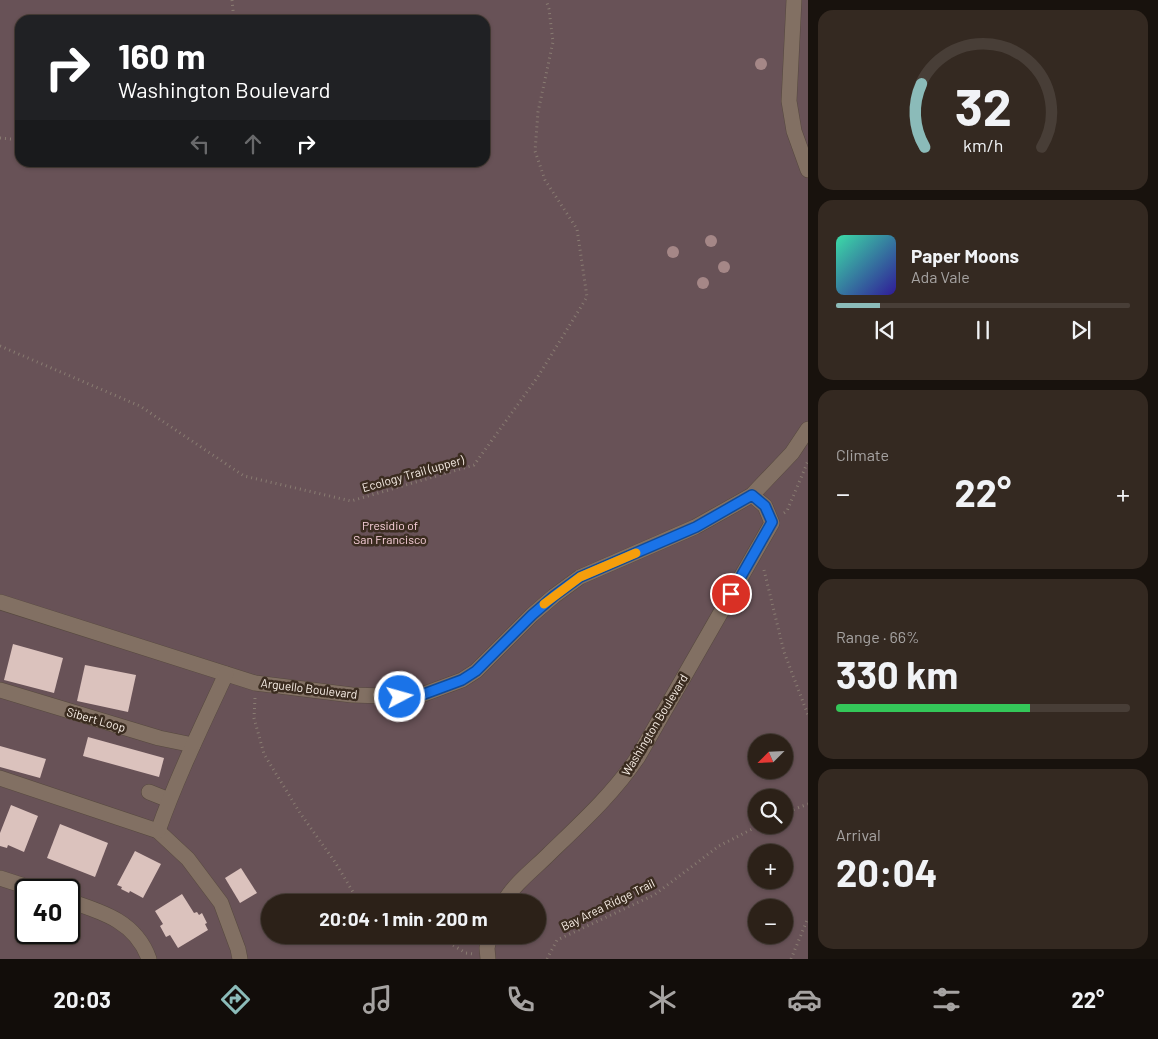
<!DOCTYPE html>
<meta charset="utf-8">
<style>
body{margin:0;font-family:Barlow,sans-serif;background:#342921;color:#f1f3f6;height:100vh;display:flex;flex-direction:column;font-size:19px;white-space:nowrap}
*{box-sizing:border-box;margin:0}
p{font-size:16px;color:#a6a3a2}
.icon{flex:none;width:28px;height:28px;fill:none;stroke:currentColor;stroke-width:2;stroke-linecap:round;stroke-linejoin:round}
.map{position:relative;flex:1;overflow:hidden}
.drawer{display:flex;flex-direction:column;gap:10px;padding:10px;background:#18120d;width:350px}
.drawer>*{flex:none}
.guide{position:absolute;left:15px;top:15px;width:475px;height:152px;border-radius:15px;box-shadow:0 1px 4px #0004,0 0 0 1px #483e37;background:#202124;color:#fff;overflow:hidden}
.needle{width:32px;rotate:246deg}
.fabs{position:absolute;left:748px;top:734px;display:grid;gap:10px}
.fabs a{display:grid;place-items:center;width:45px;height:45px;border-radius:50%;background:#2c2118;box-shadow:0 1px 4px #0004,0 0 0 1px #483e37;font-size:25px}
.speed{position:absolute;left:15px;top:879px;display:flex;gap:10px;font-size:25px;font-weight:700;text-align:center}
.speed>*{display:grid;place-content:center;width:65px;height:65px;border-radius:50%;background:#2c2118;box-shadow:0 1px 4px #0004,0 0 0 1px #483e37;line-height:1}
.speed .limit{border:2px solid #111;border-radius:8px;background:#fff;color:#111}
.pin{position:absolute;display:grid;place-items:center;width:42px;height:42px;color:#fff;margin:-21px;border:2px solid #fff;border-radius:50%;box-shadow:0 1px 5px #0007}
.me{position:absolute;width:55px;margin:-28px;rotate:84deg;stroke-linejoin:round;filter:drop-shadow(0 0 4px #0008)}
.turn{display:flex;align-items:center;gap:18px;height:105px;padding:0 20px;font-size:22px}
.turn .icon{width:65px;height:65px;stroke-width:2.5}
.turn b{display:block;font-size:35px;line-height:42px}
.lanes{display:flex;align-items:center;height:48px;padding:0 20px;background:#0003;justify-content:center;gap:25px;direction:ltr}
.lanes .off{opacity:.35}
.big{font-size:38px;font-weight:700;line-height:1.1}
.drawer .card{flex:1;display:flex;flex-direction:column;justify-content:center;gap:8px;min-width:0;padding:0 18px;border-radius:15px;background:#342921}
.drawer .dial{align-items:center;gap:0}
.dial svg{height:130px;overflow:visible;fill:none;stroke:#483e37;stroke-width:7;stroke-linecap:round;text-anchor:middle}
.dial text{fill:#f1f3f6;stroke:none}
.song{display:flex;align-items:center;gap:15px}
.cover{width:60px;height:60px;border-radius:8px;background:linear-gradient(135deg,hsl(160 70% 55%),hsl(250 70% 35%))}
.played{height:5px;border-radius:2px;background:linear-gradient(90deg,#8bbbb9 15%,#483e37 15%)}
.keys{display:flex;justify-content:space-around;direction:ltr}
.heat{display:flex;justify-content:space-between;align-items:center;font-size:28px;direction:ltr}
.charge{height:8px;border-radius:4px;background:linear-gradient(90deg,#34c759 66%,#483e37 0)}
.trip{position:absolute;left:261px;top:894px;width:285px;height:50px;border-radius:25px;background:#2c2118;box-shadow:0 1px 4px #0004,0 0 0 1px #483e37;font-weight:700;line-height:50px;text-align:center}
.tabs{display:flex;height:80px;justify-content:space-around;align-items:center;background:#120d0a;color:#a6a3a2}
.tabs .icon{width:35px;height:35px}
.tabs .selected{color:#8bbbb9}
.tabs b{font-size:22px;color:#f1f3f6}
main{display:flex;flex:1;min-height:0}
.map>svg:first-child{display:block}
.green{fill:#685257;fill-rule:evenodd}
.building{fill:#dbc2bd}
.lines{fill:none;stroke-linecap:round;stroke-linejoin:round}
.minor-casing{stroke:#56493e;stroke-width:16}
.path{stroke:#897c72;stroke-width:3;stroke-dasharray:1 4;stroke-linecap:butt}
.minor{stroke:#827063;stroke-width:15}
.tree{fill:#a58787}
.route-casing{stroke:#114b97;stroke-width:12}
.route{stroke:#1a73e8;stroke-width:9}
.slow{stroke:#f59e0b;stroke-width:9}
.labels{text-anchor:middle;stroke-width:5;stroke-linejoin:round;paint-order:stroke}
.street-label{font-size:12px;fill:#f9efe7;stroke:#3b2c20}
.park-label{font-size:12px;fill:#fbd2dc;stroke:#3b2c20}
</style>
<main>
<div class="map">
<svg width="808" height="959" viewBox="0 0 808 959">
<rect width="100%" height="100%" fill="#3b2c20"/>
<path class="green" d="M 0,0 L 808,0 L 808,959 L 0,959 ZM 20,20 L 485,20 L 485,162 L 20,162 ZM 756,742 L 784,742 L 784,770 L 756,770 ZM 756,798 L 784,798 L 784,825 L 756,825 ZM 756,852 L 784,852 L 784,880 L 756,880 ZM 26,890 L 69,890 L 69,932 L 26,932 ZM 270,902 L 538,902 L 538,935 L 270,935 ZM 756,908 L 784,908 L 784,935 L 756,935 Z"/>
<g class="building">
<polygon points="13,644 63,658 54,693 4,680"/>
<polygon points="85,665 136,675 128,712 77,701"/>
<polygon points="88,737 164,758 159,777 83,756"/>
<polygon points="0,746 46,759 40,778 0,767"/>
<polygon points="11,805 38,816 24,852 8,845 7,848 0,846 0,833"/>
<polygon points="60,824 108,843 95,877 47,858"/>
<polygon points="135,851 161,864 143,898 130,891 129,893 121,889 122,887 117,885"/>
<polygon points="241,868 257,893 240,903 225,878"/>
<polygon points="182,894 194,913 197,912 199,915 202,913 207,923 205,924 208,930 178,948 170,935 166,937 160,926 163,924 155,911"/>
</g>
<g class="lines">
<defs>
<g id="minor">
<polyline points="794,0 789,101 794,131 808,170"/>
<polyline points="0,602 255,683 352,695 416,697 462,680 476,671 532,615 554,596 580,577 695,527 752,495 792,453 808,429"/>
<polyline points="0,690 159,738 193,745"/>
<polyline points="0,778 158,831 188,859 221,903 238,949 240,959"/>
<polyline points="149,792 169,800"/>
<path d="M 158,831 C 177,777 202,726 226,674"/>
<polyline points="0,878 37,890"/>
<path d="M 69,901 C 103,912 136,922 149,959"/>
<path d="M 504,902 C 514,884 534,869 549,854 C 581,823 613,794 638,757 L 772,523 L 765,506 L 752,495"/>
<polyline points="488,959 487,948 490,935"/>
</g>
</defs>
<use href="#minor" class="minor-casing"/>
<g class="path">
<polyline points="232,0 234,20"/>
<polyline points="0,138 20,140"/>
<polyline points="0,346 140,406 244,476 351,501 474,465 537,378 587,297 577,229 545,180 535,151 538,112 553,42 549,9 546,0"/>
<polyline points="784,513 787,511 808,461"/>
<polyline points="764,570 784,652 808,715"/>
<polyline points="255,698 254,718 264,754 300,813 335,862 359,902"/>
<polyline points="784,813 808,804"/>
<polyline points="436,935 466,953 473,954"/>
<polyline points="547,959 557,940 654,895 719,846 760,825"/>
<polyline points="791,959 808,918"/>
</g>
<use href="#minor" class="minor"/>
</g>
<g class="tree">
<circle cx="761" cy="64" r="6"/>
<circle cx="711" cy="241" r="6"/>
<circle cx="673" cy="252" r="6"/>
<circle cx="724" cy="267" r="6"/>
<circle cx="703" cy="283" r="6"/>
</g>
<g class="lines">
<defs>
<polyline id="route" points="400,697 416,697 462,680 476,671 532,615 554,596 580,577 696,527 752,495 765,506 772,522 731,594"/>
</defs>
<use href="#route" class="route-casing"/>
<use href="#route" class="route"/>
<polyline class="slow" points="544,604 580,577 636,553"/>
</g>
<g class="labels">
<g class="street-label">
<text transform="translate(413 474) rotate(-16)" y="4">Ecology Trail (upper)</text>
<text transform="translate(309 689) rotate(7)" y="4">Arguello Boulevard</text>
<text transform="translate(96 720) rotate(16)" y="4">Sibert Loop</text>
<text transform="translate(655 725) rotate(-59)" y="4">Washington Boulevard</text>
<text transform="translate(608 905) rotate(-26)" y="4">Bay Area Ridge Trail</text>
</g>
<g class="park-label">
<text x="390" y="530">Presidio of<tspan x="390" dy="14">San Francisco</tspan></text>
</g>
</g>
</svg>
<div class="fabs">
<a><svg class="needle" viewBox="-14 -14 28 28"><path d="M0-13l5 13h-10z" fill="#e53935"/><path d="M0 13l5-13h-10z" fill="#a6a3a2"/></svg></a>
<a><svg class="icon" aria-label="search" viewBox="0 0 24 24"><circle cx="10" cy="10" r="6"/><path d="M15 15l6 6"/></svg></a>
<a>+</a>
<a>−</a>
</div>
<div class="speed"><div class="limit">40</div></div>
<div class="pin" style="left:731px;top:594px;background:#d93025"><svg class="icon" aria-label="arrive" viewBox="0 0 24 24"><path d="M6 21V4h12l-3 4 3 4H6"/></svg></div>
<svg class="me" style="left:400px;top:697px" viewBox="-20 -20 40 40"><circle r="17" fill="#1a73e8" stroke="#fff" stroke-width="3"/><path d="M0-11L8 9 0 5-8 9z" fill="#fff"/></svg>
<div class="trip">20:04 · 1 min · 200 m</div>
<div class="guide">
<div class="turn"><svg class="icon" aria-label="right" viewBox="0 0 24 24"><path d="M7 20v-9h11M14 6l5 5-5 5"/></svg><div><b>160 m</b>Washington Boulevard</div></div>
<div class="lanes"><svg class="icon off" aria-label="left" viewBox="0 0 24 24"><path d="M17 20v-9H6M10 6l-5 5 5 5"/></svg><svg class="icon off" aria-label="ahead" viewBox="0 0 24 24"><path d="M12 20V5M6 11l6-6 6 6"/></svg><svg class="icon" aria-label="right" viewBox="0 0 24 24"><path d="M7 20v-9h11M14 6l5 5-5 5"/></svg></div>
</div>
</div>
<section class="drawer">
<div class="card dial"><svg viewBox="0 0 100 80">
<path d="M14 69A42 42 0 1 1 86 69"/>
<path d="M14 69A42 42 0 0 1 12 30" stroke="#8bbbb9"/>
<text x="50" y="56" font-size="32" font-weight="700">32</text>
<text x="50" y="72" font-size="11">km/h</text>
</svg></div>
<div class="card">
<div class="song"><i class="cover"></i><div><b>Paper Moons</b><p>Ada Vale</p></div></div>
<div class="played"></div>
<div class="keys"><svg class="icon" aria-label="previous" viewBox="0 0 24 24"><path d="M18 5L8 12l10 7zM5 5v14"/></svg><svg class="icon" aria-label="pause" viewBox="0 0 24 24"><path d="M8 5v14M16 5v14"/></svg><svg class="icon" aria-label="next" viewBox="0 0 24 24"><path d="M6 5l10 7-10 7zM19 5v14"/></svg></div>
</div>
<div class="card"><p>Climate</p>
<div class="heat"><a>−</a><b class="big">22°</b><a>+</a></div>
</div>
<div class="card"><p>Range · 66%</p><b class="big">330 km</b><div class="charge"></div></div>
<div class="card"><p>Arrival</p><b class="big">20:04</b></div>
</section>
</main>
<nav class="tabs">
<b>20:03</b>
<svg class="icon selected" aria-label="directions" viewBox="0 0 24 24"><path d="M12 3l9 9-9 9-9-9zM9 14v-3h6M13 9l2 2-2 2"/></svg>
<svg class="icon" aria-label="music" viewBox="0 0 24 24"><path d="M9 18V5l10-2v13"/><circle cx="6" cy="18" r="3"/><circle cx="16" cy="16" r="3"/></svg>
<svg class="icon" aria-label="phone" viewBox="0 0 24 24"><path d="M5 4h4l2 5-3 2q2 4 5 5l2-3 5 2v4C11 20 4 13 5 4z"/></svg>
<svg class="icon" aria-label="climate" viewBox="0 0 24 24"><path d="M12 3v18M4 7l16 10M4 17L20 7"/></svg>
<svg class="icon" aria-label="car" viewBox="0 0 24 24"><path d="M5 17H2v-5l4-1 3-4h7l3 4 3 1v5h-3M9 17h6M6 11h13"/><circle cx="7" cy="17" r="2"/><circle cx="17" cy="17" r="2"/></svg>
<svg class="icon" aria-label="filters" viewBox="0 0 24 24"><path d="M4 7h16M4 17h16"/><circle cx="9" cy="7" r="2"/><circle cx="15" cy="17" r="2"/></svg>
<b>22°</b>
</nav>
